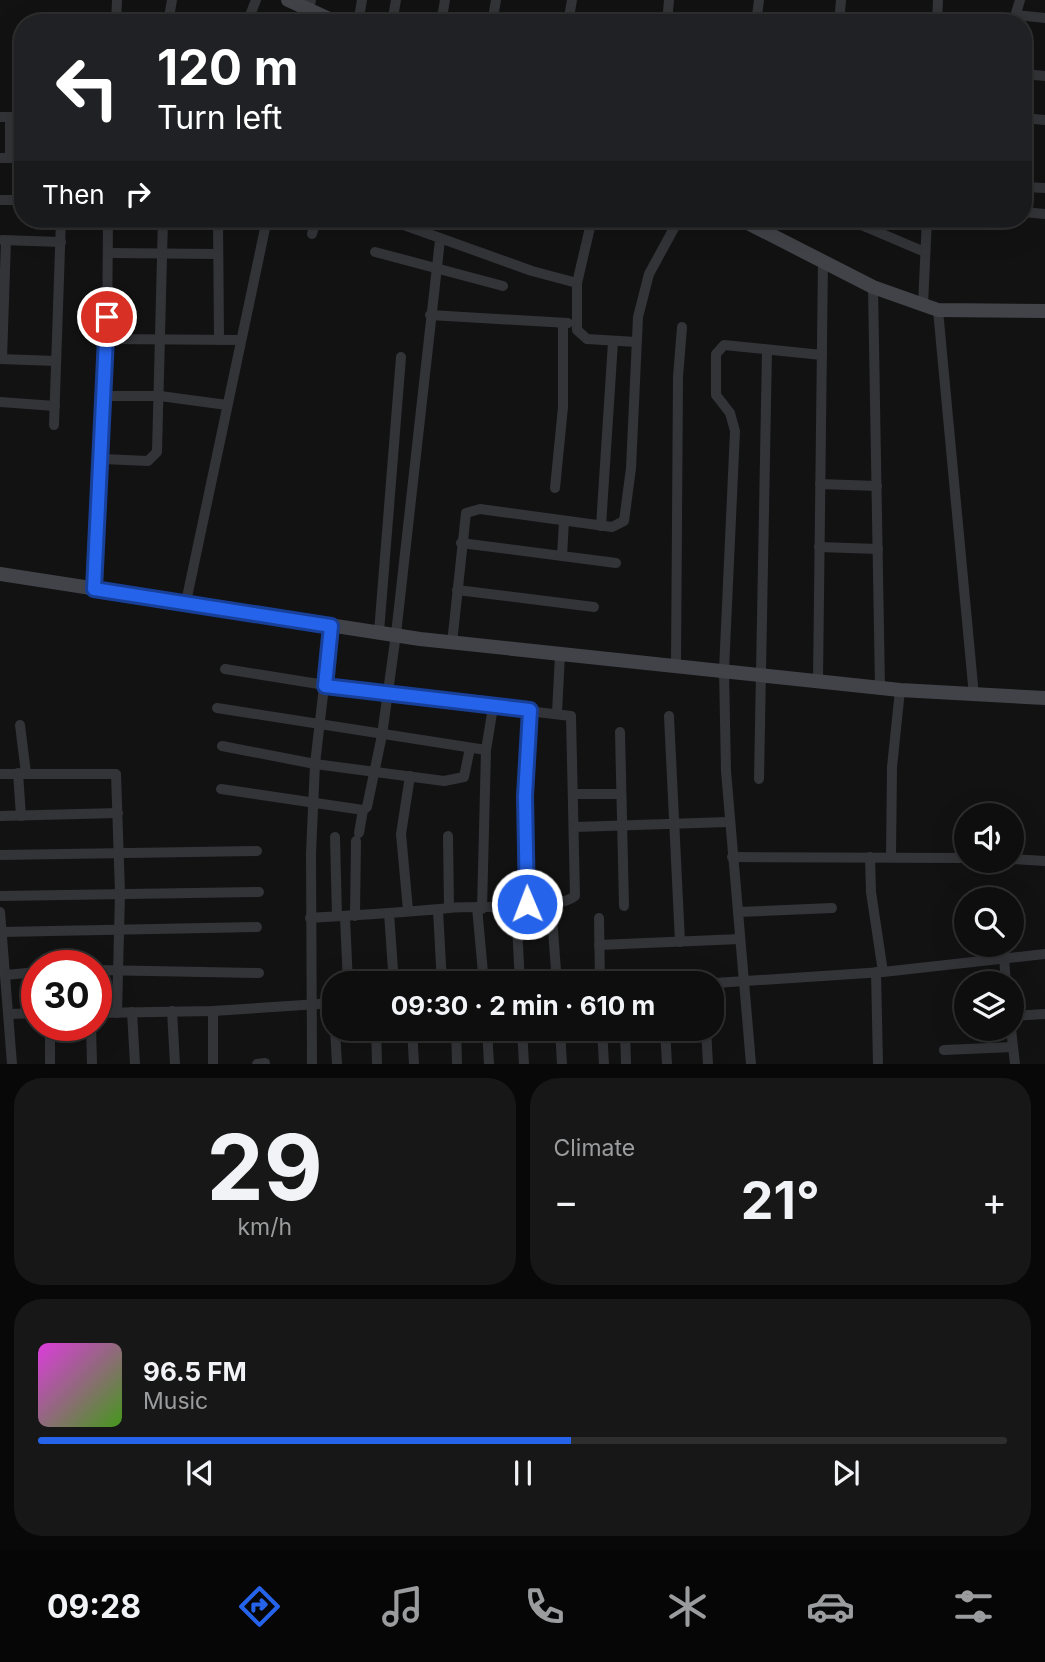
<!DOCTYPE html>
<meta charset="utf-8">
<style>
body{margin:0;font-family:Inter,sans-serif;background:#171717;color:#f1f3f6;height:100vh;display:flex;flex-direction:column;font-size:26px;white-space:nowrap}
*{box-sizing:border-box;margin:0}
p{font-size:23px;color:#9b9c9e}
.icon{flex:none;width:38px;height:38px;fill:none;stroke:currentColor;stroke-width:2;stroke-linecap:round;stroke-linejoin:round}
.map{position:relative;height:1064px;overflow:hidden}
.sheet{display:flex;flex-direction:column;gap:14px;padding:14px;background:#080808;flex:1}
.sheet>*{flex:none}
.hud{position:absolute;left:14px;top:14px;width:1018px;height:214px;border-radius:28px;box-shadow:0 7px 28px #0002,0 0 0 2px #2e2e2e;background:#202124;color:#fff;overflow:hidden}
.tools{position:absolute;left:954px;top:803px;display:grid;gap:14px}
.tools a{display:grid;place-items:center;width:70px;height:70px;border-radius:50%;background:#0e0e0e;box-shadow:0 7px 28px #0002,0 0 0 2px #2e2e2e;font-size:35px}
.speed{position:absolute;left:21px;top:950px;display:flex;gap:14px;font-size:35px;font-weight:700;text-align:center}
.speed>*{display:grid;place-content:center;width:91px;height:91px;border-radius:50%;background:#0e0e0e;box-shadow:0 7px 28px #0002,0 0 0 2px #2e2e2e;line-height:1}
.speed .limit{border:10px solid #d22;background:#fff;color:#111}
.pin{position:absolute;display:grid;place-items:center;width:60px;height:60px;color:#fff;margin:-30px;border:4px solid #fff;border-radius:50%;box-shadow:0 2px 7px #0007}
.me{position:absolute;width:77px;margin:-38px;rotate:359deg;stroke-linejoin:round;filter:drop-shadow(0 0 5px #0008)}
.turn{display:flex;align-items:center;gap:24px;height:147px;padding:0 28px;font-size:32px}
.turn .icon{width:91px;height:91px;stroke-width:2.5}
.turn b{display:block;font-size:49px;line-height:60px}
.then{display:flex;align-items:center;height:66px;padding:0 28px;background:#0003;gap:14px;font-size:26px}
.big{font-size:52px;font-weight:700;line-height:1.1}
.sheet .tile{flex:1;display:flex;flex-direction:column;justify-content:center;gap:10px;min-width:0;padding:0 24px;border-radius:28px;background:#171717}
.sheet .dial{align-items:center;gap:0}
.dial b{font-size:91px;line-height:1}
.song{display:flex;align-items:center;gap:21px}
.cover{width:84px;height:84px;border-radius:10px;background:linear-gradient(135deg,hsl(300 70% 55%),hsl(100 70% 35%))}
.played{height:7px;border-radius:4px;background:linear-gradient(90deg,#2563eb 55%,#2e2e2e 55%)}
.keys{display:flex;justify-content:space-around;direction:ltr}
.heat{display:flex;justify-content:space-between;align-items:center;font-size:38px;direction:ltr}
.sheet .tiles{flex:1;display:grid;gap:14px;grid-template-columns:1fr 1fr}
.tile:last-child{grid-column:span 2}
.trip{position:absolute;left:322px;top:971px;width:402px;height:70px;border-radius:28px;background:#0e0e0e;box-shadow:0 7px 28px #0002,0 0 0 2px #2e2e2e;font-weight:700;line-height:70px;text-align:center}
.tabs{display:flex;height:112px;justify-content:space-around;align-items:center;background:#060606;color:#9b9c9e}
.tabs .icon{width:49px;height:49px}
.tabs .current{color:#2563eb}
.tabs b{font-size:32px;color:#f1f3f6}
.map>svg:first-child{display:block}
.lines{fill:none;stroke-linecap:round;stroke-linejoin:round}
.street{stroke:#333438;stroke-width:10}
.secondary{stroke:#414348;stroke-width:14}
.route-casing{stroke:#184099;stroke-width:18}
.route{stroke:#2563eb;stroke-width:12}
</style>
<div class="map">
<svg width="1045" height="1064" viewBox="0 0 1045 1064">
<rect width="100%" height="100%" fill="#121213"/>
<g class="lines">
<g class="street">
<polyline points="1016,15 1045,18"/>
<polyline points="116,23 117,0"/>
<polyline points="168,23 172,0"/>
<polyline points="247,23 256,0"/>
<polyline points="306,23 311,0"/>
<polyline points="358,23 362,0"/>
<polyline points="392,23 396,0"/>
<polyline points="441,23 445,0"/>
<polyline points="492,23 496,0"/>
<polyline points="568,23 572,0"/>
<polyline points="667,23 669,0"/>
<polyline points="756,23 759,0"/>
<polyline points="839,23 841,0"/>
<polyline points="937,23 938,0"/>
<polyline points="1013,23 1020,0"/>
<polyline points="1024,74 1045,76"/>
<polyline points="0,117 23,117"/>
<polyline points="10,117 10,158"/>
<polyline points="1024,118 1045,120"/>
<polyline points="0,158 23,158"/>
<polyline points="1024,187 1045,188"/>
<polyline points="0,200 23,200"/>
<polyline points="1024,212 1045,214"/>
<polyline points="218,219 219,340"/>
<polyline points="387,219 532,271 577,283"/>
<polyline points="514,219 516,219"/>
<polyline points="592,219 577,283 577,330 587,339 636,342"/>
<polyline points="847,219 925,252"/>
<polyline points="312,234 316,219"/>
<polyline points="2,240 61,242"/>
<polyline points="375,252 503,286"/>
<polyline points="108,253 217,254"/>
<polyline points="873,287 880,688"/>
<polyline points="923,305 927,219"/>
<polyline points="938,310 974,696"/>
<polyline points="430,315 568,323"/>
<polyline points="107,339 241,340"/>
<polyline points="0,359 56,361"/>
<polyline points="2,359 6,241"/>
<polyline points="105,396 160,396 227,405"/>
<polyline points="0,402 55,406"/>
<polyline points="54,425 61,219"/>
<polyline points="103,459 148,461 157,452 163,219"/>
<polyline points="820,484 877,486"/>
<polyline points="555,488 563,407 563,323"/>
<polyline points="601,526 613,342"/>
<polyline points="461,543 616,563"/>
<polyline points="819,547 878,549"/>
<polyline points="562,556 564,521"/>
<polyline points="95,589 107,339 108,219"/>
<polyline points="457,590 594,607"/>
<polyline points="186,602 267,219"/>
<polyline points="379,632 401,357"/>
<polyline points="452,643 466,513 480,509 612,527 624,521 631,468 638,317 649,274 679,219"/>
<polyline points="676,664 678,377 682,327"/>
<path d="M 225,669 L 387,695 L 571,716 L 575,896 C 554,912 477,905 449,908 C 403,913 356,915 310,918"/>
<polyline points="818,680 823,260"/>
<polyline points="217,708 486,750"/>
<polyline points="557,713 560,654"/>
<polyline points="669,716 680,942"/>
<polyline points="20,725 26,773"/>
<polyline points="620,732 624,906"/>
<polyline points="222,746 315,764 444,781 464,777 470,748"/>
<polyline points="18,773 21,816"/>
<polyline points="0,774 116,774 120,893 117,1013"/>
<polyline points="759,779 767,350"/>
<polyline points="221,789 363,810 367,807 382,735 396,634 440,240"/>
<polyline points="574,794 620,794"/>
<polyline points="0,816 118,813"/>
<polyline points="575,827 728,822"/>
<polyline points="359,833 363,810"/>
<polyline points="448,836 449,908"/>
<polyline points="335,837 337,916"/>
<polyline points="0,855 257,851"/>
<polyline points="732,857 966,858"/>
<polyline points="870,857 871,892 883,972"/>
<polyline points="891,857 892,767 900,690"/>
<polyline points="1012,859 1045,861"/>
<polyline points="0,896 259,892"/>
<polyline points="551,903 557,984"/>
<polyline points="527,904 525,796 530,710"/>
<polyline points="516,905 520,984"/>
<polyline points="477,907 484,984"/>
<polyline points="482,909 486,750 493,707"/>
<polyline points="408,910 401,834 410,776"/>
<polyline points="438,910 442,984"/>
<polyline points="0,912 12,1064"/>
<polyline points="738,912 832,908"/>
<polyline points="389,913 394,984"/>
<polyline points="355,916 356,841"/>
<polyline points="345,917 348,984"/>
<polyline points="599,918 600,984"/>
<polyline points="1,932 257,927"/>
<polyline points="599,945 740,939"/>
<polyline points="1004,957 1006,984"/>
<polyline points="96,970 259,973"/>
<polyline points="876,972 878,1064"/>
<polyline points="6,975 37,972"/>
<polyline points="700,984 883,972 1045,954"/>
<polyline points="172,1011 175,1064"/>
<polyline points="213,1011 213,1064"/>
<polyline points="132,1012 135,1064"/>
<polyline points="96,1013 213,1011 334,1003"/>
<polyline points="10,1014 37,1013"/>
<polyline points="1012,1016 1045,1014"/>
<polyline points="50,1026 50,1064"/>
<polyline points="91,1026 92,1064"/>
<polyline points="335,1029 337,1064"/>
<polyline points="376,1029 377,1064"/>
<polyline points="412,1029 414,1064"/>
<polyline points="456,1029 457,1064"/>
<polyline points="487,1029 489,1064"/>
<polyline points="522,1029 524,1064"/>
<polyline points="560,1029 562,1064"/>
<polyline points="602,1029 604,1064"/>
<polyline points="625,1029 626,1064"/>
<polyline points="665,1029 667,1064"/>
<polyline points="706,1029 708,1064"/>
<polyline points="1011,1029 1015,1064"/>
<polyline points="944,1050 1013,1047"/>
<polyline points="257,1064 265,1063"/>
<polyline points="312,1064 311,853 315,764 331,626"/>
<polyline points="751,1064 726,771 724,670 735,431 730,413 716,395 716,354 724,345 822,355"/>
</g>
<g class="secondary">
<polyline points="288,0 338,23"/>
<polyline points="740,219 873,287 938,310 1045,311"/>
<polyline points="0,574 420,639 900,690 1045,698"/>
</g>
</g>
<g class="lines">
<defs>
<polyline id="route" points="107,317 94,589 331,626 325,686 530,710 525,796 527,904"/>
</defs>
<use href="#route" class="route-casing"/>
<use href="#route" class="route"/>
</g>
</svg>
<div class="tools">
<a><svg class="icon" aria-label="sound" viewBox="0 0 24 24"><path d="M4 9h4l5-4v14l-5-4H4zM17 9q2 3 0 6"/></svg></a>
<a><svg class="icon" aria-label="search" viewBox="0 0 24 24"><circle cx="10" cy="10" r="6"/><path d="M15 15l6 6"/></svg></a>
<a><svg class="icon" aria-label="layers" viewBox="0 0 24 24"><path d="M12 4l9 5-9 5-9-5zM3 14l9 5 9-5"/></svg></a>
</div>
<div class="speed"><div class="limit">30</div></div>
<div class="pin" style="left:107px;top:317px;background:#d93025"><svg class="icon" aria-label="arrive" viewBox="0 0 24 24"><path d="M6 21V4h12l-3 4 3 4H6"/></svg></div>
<svg class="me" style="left:527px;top:904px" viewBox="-20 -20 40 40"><circle r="17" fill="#2563eb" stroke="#fff" stroke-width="3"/><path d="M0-11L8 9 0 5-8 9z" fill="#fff"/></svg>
<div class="trip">09:30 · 2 min · 610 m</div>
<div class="hud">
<div class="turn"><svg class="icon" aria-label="left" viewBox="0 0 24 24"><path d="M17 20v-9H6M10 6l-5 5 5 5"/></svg><div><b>120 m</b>Turn left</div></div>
<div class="then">Then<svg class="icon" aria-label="right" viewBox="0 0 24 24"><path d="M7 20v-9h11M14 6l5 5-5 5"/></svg></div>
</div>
</div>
<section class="sheet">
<div class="tiles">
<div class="tile dial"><b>29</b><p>km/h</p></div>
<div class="tile"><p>Climate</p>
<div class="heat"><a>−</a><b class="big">21°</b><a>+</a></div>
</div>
<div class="tile">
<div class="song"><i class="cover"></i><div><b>96.5 FM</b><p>Music</p></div></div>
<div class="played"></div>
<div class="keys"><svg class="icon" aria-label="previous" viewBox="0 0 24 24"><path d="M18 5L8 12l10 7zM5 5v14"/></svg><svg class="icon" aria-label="pause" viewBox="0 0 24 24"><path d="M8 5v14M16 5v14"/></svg><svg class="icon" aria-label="next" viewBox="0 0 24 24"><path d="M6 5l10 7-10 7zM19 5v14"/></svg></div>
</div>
</div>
</section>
<nav class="tabs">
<b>09:28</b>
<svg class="icon current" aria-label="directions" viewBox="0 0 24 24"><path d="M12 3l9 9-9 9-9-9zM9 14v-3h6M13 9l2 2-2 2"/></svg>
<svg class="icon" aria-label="music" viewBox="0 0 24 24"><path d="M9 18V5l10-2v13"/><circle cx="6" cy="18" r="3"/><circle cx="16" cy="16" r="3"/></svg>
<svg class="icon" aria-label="phone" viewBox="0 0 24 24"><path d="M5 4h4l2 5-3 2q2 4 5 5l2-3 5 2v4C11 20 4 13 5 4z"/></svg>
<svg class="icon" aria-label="climate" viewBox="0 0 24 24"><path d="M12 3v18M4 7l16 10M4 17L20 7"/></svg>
<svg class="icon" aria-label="car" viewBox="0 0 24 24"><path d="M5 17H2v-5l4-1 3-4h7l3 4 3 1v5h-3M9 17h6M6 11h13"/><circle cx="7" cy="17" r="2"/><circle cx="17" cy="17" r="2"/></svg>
<svg class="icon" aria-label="filters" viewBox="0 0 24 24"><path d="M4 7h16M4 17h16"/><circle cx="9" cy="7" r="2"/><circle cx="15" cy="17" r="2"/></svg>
</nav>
